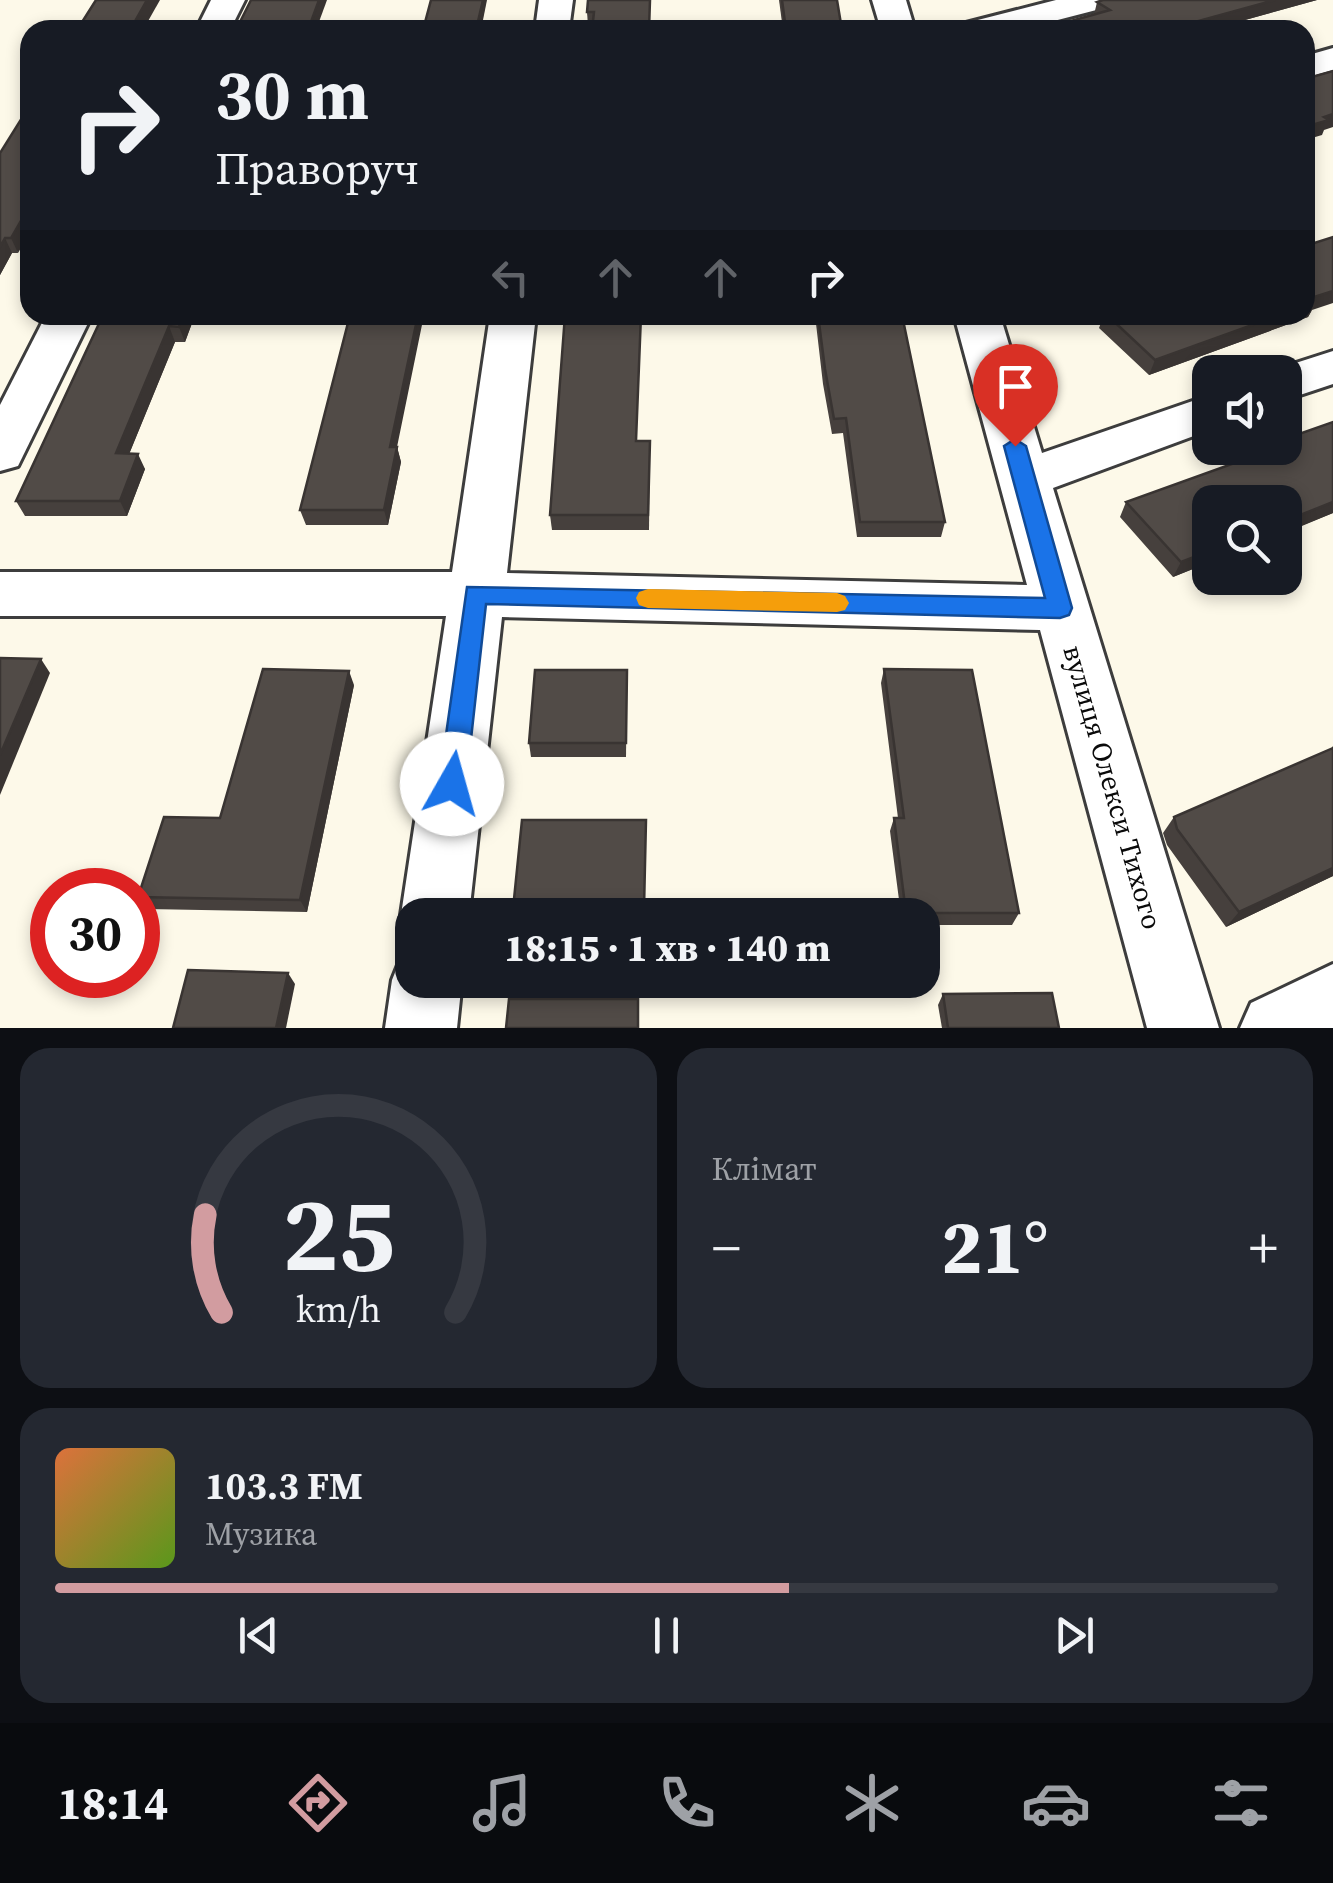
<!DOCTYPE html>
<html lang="uk">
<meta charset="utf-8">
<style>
body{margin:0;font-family:"Source Serif 4",serif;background:#242831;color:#f1f3f6;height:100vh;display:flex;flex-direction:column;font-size:38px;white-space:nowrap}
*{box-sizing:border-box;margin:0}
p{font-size:32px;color:#9ea1a6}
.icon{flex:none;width:55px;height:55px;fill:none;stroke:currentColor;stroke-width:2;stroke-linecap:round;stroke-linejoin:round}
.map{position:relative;height:1028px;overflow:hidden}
.drawer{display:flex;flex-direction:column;gap:20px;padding:20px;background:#0d0f14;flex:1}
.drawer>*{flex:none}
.top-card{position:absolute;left:20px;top:20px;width:1295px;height:305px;border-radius:30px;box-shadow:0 5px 15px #0003;background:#171b24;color:#f1f3f6;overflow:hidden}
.fabs{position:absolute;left:1192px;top:355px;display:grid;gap:20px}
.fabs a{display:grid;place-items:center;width:110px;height:110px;border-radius:20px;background:#171b24;box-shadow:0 5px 15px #0003;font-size:50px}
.speed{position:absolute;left:30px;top:868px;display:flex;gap:20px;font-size:50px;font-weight:700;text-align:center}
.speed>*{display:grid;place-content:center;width:130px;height:130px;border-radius:50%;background:#171b24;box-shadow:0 5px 15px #0003;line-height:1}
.speed .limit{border:15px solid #d22;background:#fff;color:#111}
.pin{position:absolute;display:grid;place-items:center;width:85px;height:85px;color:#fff;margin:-102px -42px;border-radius:50% 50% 50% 0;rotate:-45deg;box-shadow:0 0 10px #0007}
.pin .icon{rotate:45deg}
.me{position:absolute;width:110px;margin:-55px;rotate:7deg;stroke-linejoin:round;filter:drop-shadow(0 0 8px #0008)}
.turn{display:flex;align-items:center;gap:35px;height:210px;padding:0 30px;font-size:45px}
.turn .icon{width:130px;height:130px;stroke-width:2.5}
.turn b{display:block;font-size:70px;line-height:85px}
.lanes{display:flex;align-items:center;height:95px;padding:0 30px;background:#0003;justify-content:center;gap:50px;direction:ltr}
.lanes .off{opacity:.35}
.big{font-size:75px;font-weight:800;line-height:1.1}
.drawer .widget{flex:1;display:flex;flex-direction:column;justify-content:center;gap:15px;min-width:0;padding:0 35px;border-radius:30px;background:#242831}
.drawer .dial{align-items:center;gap:0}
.dial svg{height:260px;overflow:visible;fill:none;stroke:#363941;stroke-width:7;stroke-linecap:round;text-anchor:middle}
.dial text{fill:#f1f3f6;stroke:none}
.song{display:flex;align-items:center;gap:30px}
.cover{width:120px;height:120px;border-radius:15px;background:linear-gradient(135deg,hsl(20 70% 55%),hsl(90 70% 35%))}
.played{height:10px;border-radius:5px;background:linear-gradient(90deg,#d29ca0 60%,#363941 60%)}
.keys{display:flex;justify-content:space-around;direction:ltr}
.heat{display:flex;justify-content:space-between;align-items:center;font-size:55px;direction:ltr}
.drawer .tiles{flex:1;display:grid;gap:20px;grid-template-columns:1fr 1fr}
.widget:last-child{grid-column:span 2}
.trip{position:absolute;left:395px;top:898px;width:545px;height:100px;border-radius:30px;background:#171b24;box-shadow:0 5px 15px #0003;font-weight:800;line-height:100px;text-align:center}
.tabs{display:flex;height:160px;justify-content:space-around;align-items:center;background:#090b0e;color:#9ea1a6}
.tabs .icon{width:70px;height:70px}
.tabs .active{color:#d29ca0}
.tabs b{font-size:45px;color:#f1f3f6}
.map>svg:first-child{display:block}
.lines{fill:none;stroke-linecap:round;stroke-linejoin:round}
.minor-casing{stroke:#3d3d3d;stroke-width:6}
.minor{fill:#fff;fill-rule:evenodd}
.wall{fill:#46403d}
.shaded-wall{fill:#393432}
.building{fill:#514b47;stroke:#393432;stroke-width:2.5}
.route{fill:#1a73e8;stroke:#114b97;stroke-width:2.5}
.slow{fill:#f59e0b}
.labels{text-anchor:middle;stroke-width:10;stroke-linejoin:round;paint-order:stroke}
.street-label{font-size:28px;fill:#0a0a0a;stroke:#fff}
</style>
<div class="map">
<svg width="1333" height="1028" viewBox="0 0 1333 1028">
<rect width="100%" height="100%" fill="#fdf9e9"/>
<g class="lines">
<defs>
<g id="minor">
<polygon points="211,0 245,0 230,30 196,30"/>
<polygon points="539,0 573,0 569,30 535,30"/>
<polygon points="872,0 906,0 915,30 881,30"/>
<polygon points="1056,0 1113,0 1108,7 1019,30 961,30 966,23"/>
<polygon points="1333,48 1333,70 1305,78 1305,56"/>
<polygon points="46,315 92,315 18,466 0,471 0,405"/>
<polygon points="490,315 536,315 507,573 1027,585 954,315 1000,315 1042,453 1210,395 1210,430 1053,488 1219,1028 1147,1028 1040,630 502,617 469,915 412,915 412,939 401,915 446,616 0,616 0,572 452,572"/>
<polygon points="1333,351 1333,384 1285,400 1285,372 1268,372"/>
<polygon points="412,951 412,980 462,980 457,1028 385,1028 392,980 402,955"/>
<polygon points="1333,964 1333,1028 1240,1028 1251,1003"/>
</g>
</defs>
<use href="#minor" class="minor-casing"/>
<use href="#minor" class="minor"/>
</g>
<g class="wall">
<polygon points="651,0 593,26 588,26 587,12"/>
<polygon points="779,0 837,0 842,30 783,30"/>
<polygon points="1103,0 1317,0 1209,30 1094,15 1097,2"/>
<polygon points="0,153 18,253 12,253 0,275"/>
<polygon points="1312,310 1308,317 1149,375 1099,328 1104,315 1305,315"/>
<polygon points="103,315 195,315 185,342 175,342 129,454 145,469 127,516 25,516 16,501"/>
<polygon points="815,315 902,315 945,522 941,537 857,537 843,433 832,434 823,384"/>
<polygon points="1333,422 1333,513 1173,577 1120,517 1126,502 1233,464 1238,455"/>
<polygon points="637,441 650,441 649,530 552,530 550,515"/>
<polygon points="397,447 401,462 388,525 306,525 300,510"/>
<polygon points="884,669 1019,913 1012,925 922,925 922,915 901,915 890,831 894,818 898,818 881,683"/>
<polygon points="627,670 626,757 531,757 529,743"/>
<polygon points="354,685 307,912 147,909 138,897 220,818"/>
<polygon points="1333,746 1333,876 1226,927 1167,845 1163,833 1174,817 1331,749"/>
<polygon points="646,833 644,915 515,915 513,909"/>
<polygon points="943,994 1059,1028 942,1028 938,1005"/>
</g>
<g class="shaded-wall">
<polygon points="147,0 160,0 143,30 130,30"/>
<polygon points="319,0 327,0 316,30 308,30"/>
<polygon points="483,0 487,0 481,30 476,30"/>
<polygon points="1275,0 1317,0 1209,30 1166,30"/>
<polygon points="1333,114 1333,127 1324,130 1322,135 1305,140 1305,127 1324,117"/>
<polygon points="30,205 30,233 18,253 11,238"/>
<polygon points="5,238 12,253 0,275 0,247"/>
<polygon points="1333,291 1333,303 1312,310 1308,317 1149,375 1155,360 1280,315 1305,315 1305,306 1311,298"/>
<polygon points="183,315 195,315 185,342 179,327"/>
<polygon points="418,315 424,315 397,447 401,462 388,525 384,510 390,447"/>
<polygon points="169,326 175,342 123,469 116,453"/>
<polygon points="138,454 145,469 127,516 120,501"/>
<polygon points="1333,502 1333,513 1285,533 1285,521"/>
<polygon points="1210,551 1210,562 1173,577 1181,562"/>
<polygon points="41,659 50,673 0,795 0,755"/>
<polygon points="349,671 354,685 307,912 300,900"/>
<polygon points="1333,868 1333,876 1226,927 1239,912"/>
<polygon points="288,973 295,984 286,1028 276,1028"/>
</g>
<g class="building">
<polygon points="96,0 147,0 130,30 77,30"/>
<polygon points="251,0 319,0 308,30 236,30"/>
<polygon points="431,0 483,0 476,30 423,30"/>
<polygon points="588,0 650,0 649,30 592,30 594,12 587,12"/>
<polygon points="782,0 837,0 842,30 786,30"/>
<polygon points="1103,0 1275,0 1166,30 1039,30 1110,10 1097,2"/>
<polygon points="1333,71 1333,114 1324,117 1329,120 1305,127 1305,79"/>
<polygon points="30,105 30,205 11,238 5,238 0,247 0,153"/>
<polygon points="1333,237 1333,291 1311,298 1316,302 1305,306 1305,246"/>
<polygon points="103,315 183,315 179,327 169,326 116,453 138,454 120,501 16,501"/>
<polygon points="350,315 418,315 390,447 397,447 384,510 300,510"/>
<polygon points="565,315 641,315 636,441 650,441 648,515 550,515"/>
<polygon points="818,315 902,315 945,522 860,522 846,418 834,419 825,369"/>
<polygon points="1107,315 1280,315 1155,360"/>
<polygon points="1333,422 1333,502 1285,521 1285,502 1210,502 1210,551 1181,562 1126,502 1243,460 1238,455 1260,448 1285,448 1285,439"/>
<polygon points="0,658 41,659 0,755"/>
<polygon points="263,669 349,671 300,900 138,897 164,817 220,818"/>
<polygon points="884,669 972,670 1019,913 906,913 894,818 904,818"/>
<polygon points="535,670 627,670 626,743 529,743"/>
<polygon points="1333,748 1333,868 1239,912 1177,829 1174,817"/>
<polygon points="522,820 646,820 644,909 513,909"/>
<polygon points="188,970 288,973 276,1028 173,1028"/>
<polygon points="1052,993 1059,1028 948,1028 943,994"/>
<polygon points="509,999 638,999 638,1028 506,1028"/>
</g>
<polygon class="route" points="1015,439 1026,446 1072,608 1069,615 1060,618 486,604 466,784 462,792 452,796 443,792 439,784 467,587 1045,598 1004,446"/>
<polygon class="slow" points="648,589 837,593 845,596 849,603 845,610 837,612 648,608 639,605 636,598 639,592"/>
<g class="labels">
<g class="street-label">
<text transform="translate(1113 787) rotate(74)" y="10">вулиця Олекси Тихого</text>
</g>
</g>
</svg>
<div class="fabs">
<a><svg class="icon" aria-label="sound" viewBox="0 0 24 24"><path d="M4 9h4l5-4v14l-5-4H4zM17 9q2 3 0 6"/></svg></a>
<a><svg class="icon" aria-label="search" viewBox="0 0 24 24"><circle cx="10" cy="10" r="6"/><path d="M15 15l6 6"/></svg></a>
</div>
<div class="speed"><div class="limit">30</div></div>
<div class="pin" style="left:1015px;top:446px;background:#d93025"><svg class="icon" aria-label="arrive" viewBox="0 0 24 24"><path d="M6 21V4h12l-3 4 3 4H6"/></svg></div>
<svg class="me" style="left:452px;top:784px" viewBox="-20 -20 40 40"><circle r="19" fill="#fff"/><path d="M0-13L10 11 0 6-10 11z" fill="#1a73e8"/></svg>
<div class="trip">18:15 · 1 хв · 140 m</div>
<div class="top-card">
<div class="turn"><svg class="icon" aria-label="right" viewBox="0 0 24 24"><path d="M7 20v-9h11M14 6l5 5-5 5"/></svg><div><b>30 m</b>Праворуч</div></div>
<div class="lanes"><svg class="icon off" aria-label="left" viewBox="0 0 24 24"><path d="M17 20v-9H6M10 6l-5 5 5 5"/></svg><svg class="icon off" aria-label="ahead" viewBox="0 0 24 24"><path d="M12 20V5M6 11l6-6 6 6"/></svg><svg class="icon off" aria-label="ahead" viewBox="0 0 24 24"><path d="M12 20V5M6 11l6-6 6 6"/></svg><svg class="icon" aria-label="right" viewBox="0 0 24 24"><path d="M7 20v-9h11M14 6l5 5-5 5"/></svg></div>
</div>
</div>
<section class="drawer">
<div class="tiles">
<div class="widget dial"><svg viewBox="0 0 100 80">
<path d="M14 69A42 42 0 1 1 86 69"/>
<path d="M14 69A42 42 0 0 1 9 39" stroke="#d29ca0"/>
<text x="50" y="56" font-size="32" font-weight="700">25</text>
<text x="50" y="72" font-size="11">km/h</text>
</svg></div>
<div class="widget"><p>Клімат</p>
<div class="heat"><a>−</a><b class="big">21°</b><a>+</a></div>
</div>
<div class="widget">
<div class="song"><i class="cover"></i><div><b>103.3 FM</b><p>Музика</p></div></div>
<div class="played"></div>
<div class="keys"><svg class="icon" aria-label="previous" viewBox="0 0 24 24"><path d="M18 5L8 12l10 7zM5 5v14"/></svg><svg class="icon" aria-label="pause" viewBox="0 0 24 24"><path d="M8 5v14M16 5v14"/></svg><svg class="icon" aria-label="next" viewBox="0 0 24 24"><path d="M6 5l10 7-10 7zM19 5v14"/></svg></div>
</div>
</div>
</section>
<nav class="tabs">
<b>18:14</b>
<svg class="icon active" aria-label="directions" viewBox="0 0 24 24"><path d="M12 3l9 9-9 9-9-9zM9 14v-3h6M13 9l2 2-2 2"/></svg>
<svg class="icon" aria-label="music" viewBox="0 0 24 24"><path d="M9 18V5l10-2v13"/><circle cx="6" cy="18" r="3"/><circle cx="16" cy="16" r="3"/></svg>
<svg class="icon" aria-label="phone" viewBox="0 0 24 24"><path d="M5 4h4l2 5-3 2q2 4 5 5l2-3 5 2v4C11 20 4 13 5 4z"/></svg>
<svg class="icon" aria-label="climate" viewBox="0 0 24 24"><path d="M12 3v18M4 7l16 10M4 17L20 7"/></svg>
<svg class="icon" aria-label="car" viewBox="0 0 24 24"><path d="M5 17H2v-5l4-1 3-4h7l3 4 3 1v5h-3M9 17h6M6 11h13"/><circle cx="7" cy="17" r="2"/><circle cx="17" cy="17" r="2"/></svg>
<svg class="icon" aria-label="filters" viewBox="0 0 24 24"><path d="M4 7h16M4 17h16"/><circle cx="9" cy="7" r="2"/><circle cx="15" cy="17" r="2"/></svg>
</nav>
